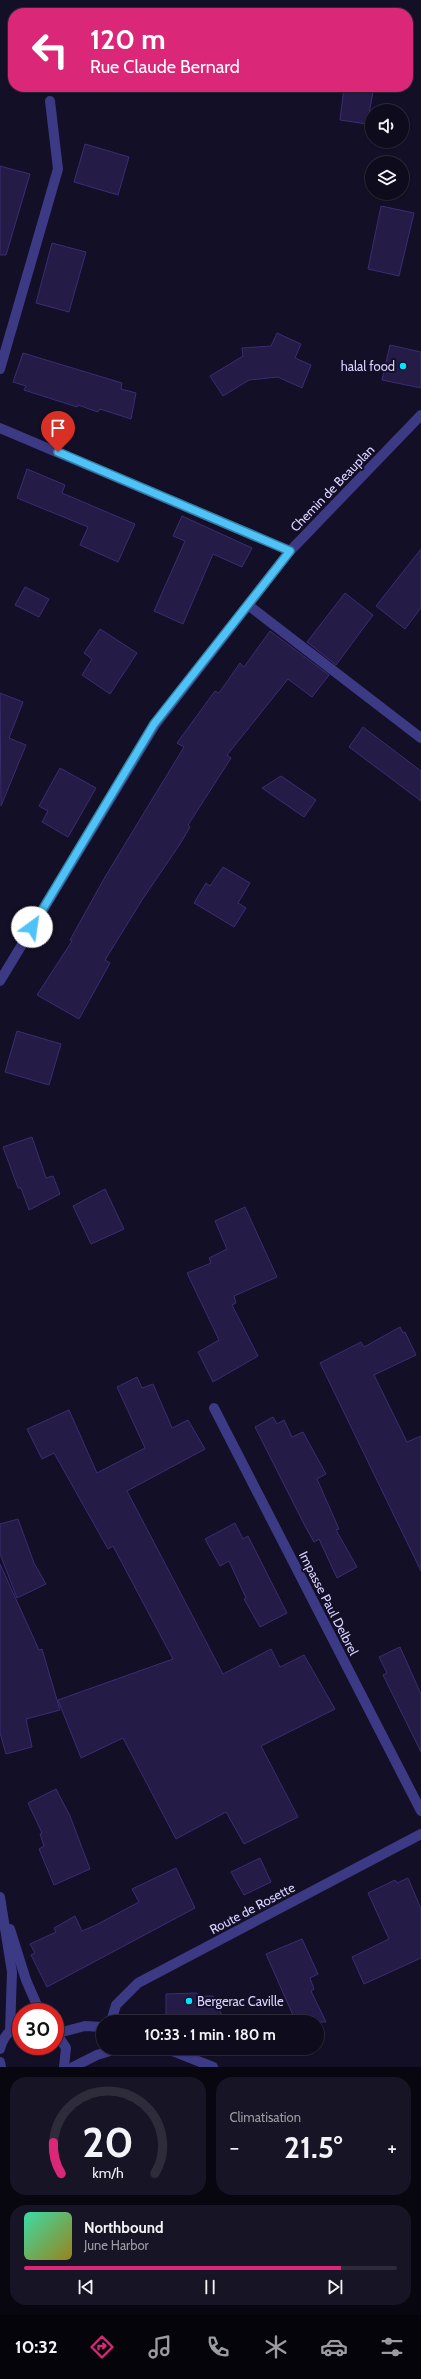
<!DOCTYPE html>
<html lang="fr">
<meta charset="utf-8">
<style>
body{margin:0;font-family:Cabin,sans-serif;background:#171425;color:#f1f3f6;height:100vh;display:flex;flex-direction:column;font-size:15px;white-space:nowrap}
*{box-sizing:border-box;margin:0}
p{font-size:13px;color:#9b9ba3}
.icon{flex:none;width:22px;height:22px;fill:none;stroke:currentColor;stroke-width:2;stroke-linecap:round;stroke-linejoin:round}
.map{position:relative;height:2067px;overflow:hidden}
.side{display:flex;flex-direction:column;gap:10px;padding:10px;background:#08060f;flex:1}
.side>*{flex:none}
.banner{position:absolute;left:8px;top:8px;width:405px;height:84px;border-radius:16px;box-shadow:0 1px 3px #0004,0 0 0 1px #2e2b3b;background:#db2777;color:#fff;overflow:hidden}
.fabs{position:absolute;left:365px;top:104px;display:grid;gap:8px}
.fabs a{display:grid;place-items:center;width:44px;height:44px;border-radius:50%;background:#0e0b1c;box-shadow:0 1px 3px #0004,0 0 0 1px #2e2b3b;font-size:20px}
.speed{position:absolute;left:12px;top:2003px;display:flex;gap:8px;font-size:20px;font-weight:700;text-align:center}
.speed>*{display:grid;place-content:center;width:52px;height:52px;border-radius:50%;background:#0e0b1c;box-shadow:0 1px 3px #0004,0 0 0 1px #2e2b3b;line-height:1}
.speed .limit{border:6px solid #d22;background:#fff;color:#111}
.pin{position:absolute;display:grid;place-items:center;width:34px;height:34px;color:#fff;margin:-41px -17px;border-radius:50% 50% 50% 0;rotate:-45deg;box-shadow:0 0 4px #0007}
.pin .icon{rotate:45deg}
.me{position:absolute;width:44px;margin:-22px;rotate:31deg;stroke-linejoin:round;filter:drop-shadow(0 0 3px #0008)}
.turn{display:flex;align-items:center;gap:14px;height:84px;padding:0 16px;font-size:18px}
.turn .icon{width:52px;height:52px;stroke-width:2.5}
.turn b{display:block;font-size:28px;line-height:34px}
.big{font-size:30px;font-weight:700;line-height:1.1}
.side .widget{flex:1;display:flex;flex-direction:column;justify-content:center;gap:6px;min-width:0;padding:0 14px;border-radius:16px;background:#171425}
.side .dial{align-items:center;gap:0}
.dial svg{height:104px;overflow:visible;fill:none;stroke:#2e2b3b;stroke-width:7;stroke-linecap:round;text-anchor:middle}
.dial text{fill:#f1f3f6;stroke:none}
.song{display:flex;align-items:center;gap:12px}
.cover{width:48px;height:48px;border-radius:6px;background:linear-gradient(135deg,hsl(160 70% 55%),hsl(50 70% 35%))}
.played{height:4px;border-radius:2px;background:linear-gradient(90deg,#db2777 85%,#2e2b3b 85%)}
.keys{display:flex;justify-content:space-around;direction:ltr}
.heat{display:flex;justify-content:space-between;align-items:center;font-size:22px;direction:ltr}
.side .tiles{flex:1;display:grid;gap:10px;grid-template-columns:1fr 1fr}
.widget:last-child{grid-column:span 2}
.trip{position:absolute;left:96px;top:2015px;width:228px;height:40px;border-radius:20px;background:#0e0b1c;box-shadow:0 1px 3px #0004,0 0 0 1px #2e2b3b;font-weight:700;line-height:40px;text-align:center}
.tab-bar{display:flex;height:64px;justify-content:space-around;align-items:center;background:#06040b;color:#9b9ba3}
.tab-bar .icon{width:28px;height:28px}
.tab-bar .selected{color:#db2777}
.tab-bar b{font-size:18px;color:#f1f3f6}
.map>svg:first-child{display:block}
.building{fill:#241b47;stroke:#3b2d73}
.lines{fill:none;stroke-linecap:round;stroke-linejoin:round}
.lane{stroke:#3d3a85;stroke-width:10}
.street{stroke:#3d3a85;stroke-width:10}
.route-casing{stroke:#337fa1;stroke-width:10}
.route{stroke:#4fc3f7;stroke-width:7}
.poi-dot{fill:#00e5ff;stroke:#130f26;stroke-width:1.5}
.labels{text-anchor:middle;stroke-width:4;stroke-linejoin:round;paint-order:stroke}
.poi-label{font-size:13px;fill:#d9d4ff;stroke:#130f26;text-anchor:end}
.street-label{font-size:13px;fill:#d9d4ff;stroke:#130f26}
</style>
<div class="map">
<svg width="421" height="2067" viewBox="0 0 421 2067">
<rect width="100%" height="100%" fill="#130f26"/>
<g class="building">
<polygon points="344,87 374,87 367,124 340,120"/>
<polygon points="85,144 129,157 118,195 74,182"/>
<polygon points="0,166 30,174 6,255 0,255"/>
<polygon points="381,206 414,213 399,276 368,269"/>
<polygon points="52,243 86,252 69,312 36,303"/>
<polygon points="277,333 301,344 295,358 311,365 302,388 278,377 249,380 223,396 210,376 243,356 242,348 271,346"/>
<polygon points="390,345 421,352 421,388 382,380"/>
<polygon points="23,353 122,383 121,389 136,393 131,419 100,409 98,412 78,405 77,407 24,390 26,386 13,382"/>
<polygon points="27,469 65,485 62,493 135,524 118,562 80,545 88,527 17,498"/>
<polygon points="182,516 252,548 242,567 213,554 183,624 154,611 185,541 173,536"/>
<polygon points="421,549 421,608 405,629 376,606"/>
<polygon points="25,587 49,599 39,617 15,605"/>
<polygon points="345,593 373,615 336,665 307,642"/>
<polygon points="100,629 137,653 110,694 82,675 92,659 84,653"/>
<polygon points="270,631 329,675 312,697 288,679 227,755 231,758 188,825 190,827 180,844 142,900 105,960 110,963 79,1019 37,995 72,941 70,940 105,877 184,747 177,743 215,691 219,693 240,663 244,667"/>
<polygon points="0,693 23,702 9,738 26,745 1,806"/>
<polygon points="363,727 421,771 421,801 349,747"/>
<polygon points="60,768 96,788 68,837 42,822 48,811 39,806"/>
<polygon points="281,776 316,800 304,817 262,788"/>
<polygon points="223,867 250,883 238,903 246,908 234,927 194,903 206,883 210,886"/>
<polygon points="17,1031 61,1044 49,1085 5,1072"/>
<polygon points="32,1137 46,1178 53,1176 60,1194 29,1210 21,1188 18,1188 3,1147"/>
<polygon points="105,1189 124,1229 91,1244 73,1206"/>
<polygon points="245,1207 277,1277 234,1296 236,1303 232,1305 258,1356 213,1382 198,1352 219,1340 187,1273 211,1263 209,1258 227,1249 215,1221"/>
<polygon points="400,1327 403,1333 405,1332 416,1355 374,1375 407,1442 421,1436 421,1571 320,1363 361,1342 364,1347"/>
<polygon points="137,1377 142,1388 153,1384 172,1428 188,1420 205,1449 127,1491 223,1674 271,1649 280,1667 304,1655 335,1709 261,1746 298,1817 244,1844 226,1812 176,1839 123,1738 81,1758 58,1700 173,1659 113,1546 108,1549 54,1453 42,1459 27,1429 69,1410 97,1473 145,1448 117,1387"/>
<polygon points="273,1417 277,1424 284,1420 292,1437 303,1432 326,1474 317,1479 339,1529 336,1530 357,1567 337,1578 319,1539 314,1542 305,1526 255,1427"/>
<polygon points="18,1519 34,1563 46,1584 17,1598 0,1554 0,1524"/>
<polygon points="235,1523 243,1539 248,1536 287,1613 260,1627 244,1599 246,1598 229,1561 220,1566 205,1539"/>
<polygon points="0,1564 39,1650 42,1649 60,1710 26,1719 32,1747 6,1754 0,1733"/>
<polygon points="400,1647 421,1694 421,1752 383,1675 387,1673 379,1657"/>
<polygon points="56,1789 70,1816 90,1869 54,1885 39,1849 44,1846 40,1834 42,1833 28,1803"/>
<polygon points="260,1858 271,1882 244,1895 231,1872"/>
<polygon points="176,1868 195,1908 47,1987 31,1955 35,1953 30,1944 56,1932 54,1928 75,1916 82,1931 96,1925 139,1902 132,1889"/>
<polygon points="408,1878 421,1909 421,1958 364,1984 352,1957 389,1939 368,1893 395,1880 397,1883"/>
<polygon points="302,1939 318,1974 310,1978 314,1989 311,1991 326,2022 296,2022 266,1954"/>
<polygon points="197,1993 198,1996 213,1996 225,2022 166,2022 166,1994"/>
</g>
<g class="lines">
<polyline class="lane" points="248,605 421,738"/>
<g class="street">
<polyline points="0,369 58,169 50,101"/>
<polyline points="0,428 290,551"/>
<polyline points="0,981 155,725 290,551 421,415"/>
<polyline points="214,1408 421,1811"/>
<polyline points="0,1897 12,1972 10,2031"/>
<polyline points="10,1929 26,1980 40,2012"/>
<polyline points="111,2022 116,2005 138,1983 421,1834"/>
<polyline points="55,2031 66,2048 64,2067"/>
<polyline points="58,2033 85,2026 103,2027"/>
<polyline points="165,2048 213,2067"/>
<path d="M 0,2049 C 3,2037 9,2029 21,2024"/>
<polyline points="0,2062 1,2067"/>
<polyline points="73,2067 97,2055 120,2048"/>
</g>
</g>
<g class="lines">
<defs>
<polyline id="route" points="32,927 154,724 290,551 58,452"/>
</defs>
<use href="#route" class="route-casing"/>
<use href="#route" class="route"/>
</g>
<g class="poi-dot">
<circle cx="403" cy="366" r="4"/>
<circle cx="189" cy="2001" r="4"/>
</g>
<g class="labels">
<g class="poi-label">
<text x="395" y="371">halal food</text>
<text x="197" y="2006" text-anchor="start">Bergerac Caville</text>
</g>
<g class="street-label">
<text transform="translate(332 488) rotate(-46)" y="5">Chemin de Beauplan</text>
<text transform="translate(329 1603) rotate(63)" y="5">Impasse Paul Delbrel</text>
<text transform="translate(252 1908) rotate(-28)" y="5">Route de Rosette</text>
</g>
</g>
</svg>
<div class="fabs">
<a><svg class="icon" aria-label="sound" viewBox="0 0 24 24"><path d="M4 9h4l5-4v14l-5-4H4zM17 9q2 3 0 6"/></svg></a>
<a><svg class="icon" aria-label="layers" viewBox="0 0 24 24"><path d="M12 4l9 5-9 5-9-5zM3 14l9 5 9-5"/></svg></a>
</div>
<div class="speed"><div class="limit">30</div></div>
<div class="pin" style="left:58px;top:452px;background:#d93025"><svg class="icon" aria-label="arrive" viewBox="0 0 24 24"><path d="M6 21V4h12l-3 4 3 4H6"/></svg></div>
<svg class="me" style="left:32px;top:927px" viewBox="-20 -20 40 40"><circle r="19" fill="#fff"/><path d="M0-13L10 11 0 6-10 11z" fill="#4fc3f7"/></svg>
<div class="trip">10:33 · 1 min · 180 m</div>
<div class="banner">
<div class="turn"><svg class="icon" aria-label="left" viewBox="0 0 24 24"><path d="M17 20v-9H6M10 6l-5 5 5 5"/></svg><div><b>120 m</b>Rue Claude Bernard</div></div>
</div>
</div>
<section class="side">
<div class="tiles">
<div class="widget dial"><svg viewBox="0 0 100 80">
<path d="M14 69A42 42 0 1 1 86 69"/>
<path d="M14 69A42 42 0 0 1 8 45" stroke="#db2777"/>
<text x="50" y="56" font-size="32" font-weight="700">20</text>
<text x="50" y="72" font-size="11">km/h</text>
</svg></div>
<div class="widget"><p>Climatisation</p>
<div class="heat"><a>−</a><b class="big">21.5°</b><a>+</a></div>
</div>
<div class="widget">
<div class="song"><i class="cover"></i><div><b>Northbound</b><p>June Harbor</p></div></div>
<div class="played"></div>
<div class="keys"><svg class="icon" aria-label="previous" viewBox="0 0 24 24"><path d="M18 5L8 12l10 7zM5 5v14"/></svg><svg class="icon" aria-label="pause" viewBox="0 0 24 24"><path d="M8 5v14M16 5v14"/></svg><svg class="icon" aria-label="next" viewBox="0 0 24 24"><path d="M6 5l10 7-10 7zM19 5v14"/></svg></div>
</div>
</div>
</section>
<nav class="tab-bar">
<b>10:32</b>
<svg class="icon selected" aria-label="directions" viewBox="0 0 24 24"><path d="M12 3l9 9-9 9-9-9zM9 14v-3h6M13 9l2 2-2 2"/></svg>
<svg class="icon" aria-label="music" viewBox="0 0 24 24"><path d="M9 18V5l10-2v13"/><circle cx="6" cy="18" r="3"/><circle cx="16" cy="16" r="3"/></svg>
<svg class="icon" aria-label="phone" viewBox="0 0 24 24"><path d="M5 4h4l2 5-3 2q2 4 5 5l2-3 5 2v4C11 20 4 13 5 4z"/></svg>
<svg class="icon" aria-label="climate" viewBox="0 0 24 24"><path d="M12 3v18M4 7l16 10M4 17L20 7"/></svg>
<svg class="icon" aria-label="car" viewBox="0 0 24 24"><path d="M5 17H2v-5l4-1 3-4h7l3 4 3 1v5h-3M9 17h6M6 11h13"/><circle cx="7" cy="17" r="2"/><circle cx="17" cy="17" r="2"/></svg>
<svg class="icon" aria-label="filters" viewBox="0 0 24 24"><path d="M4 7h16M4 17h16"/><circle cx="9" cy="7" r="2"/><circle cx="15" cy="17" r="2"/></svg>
</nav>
